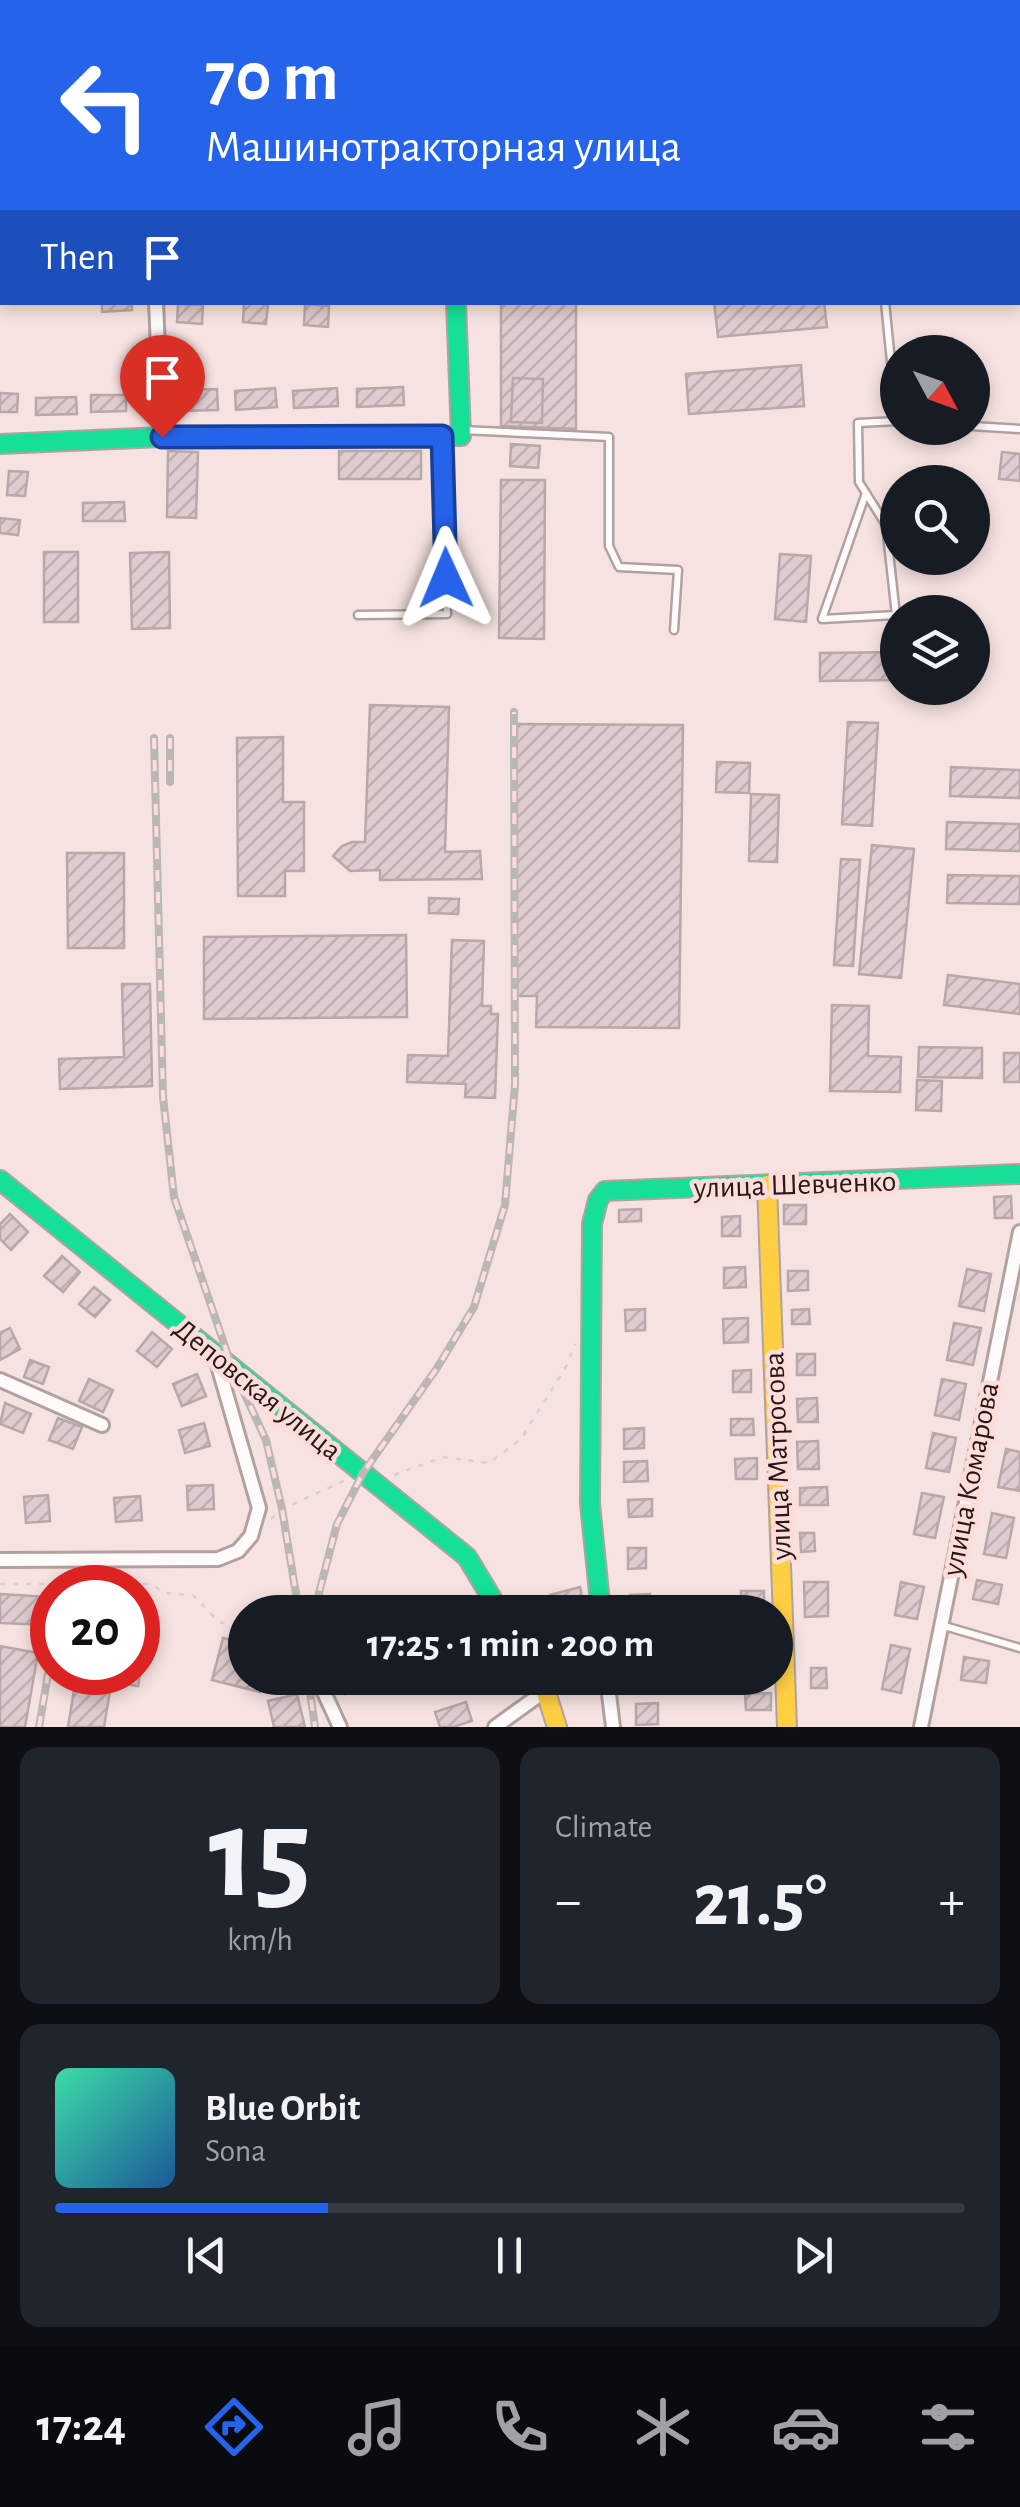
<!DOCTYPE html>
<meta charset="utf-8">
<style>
body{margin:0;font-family:"Alegreya Sans",sans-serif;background:#20242c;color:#f1f3f6;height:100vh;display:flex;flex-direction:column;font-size:38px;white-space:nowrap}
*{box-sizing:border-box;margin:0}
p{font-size:32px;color:#9ea1a6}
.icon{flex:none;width:55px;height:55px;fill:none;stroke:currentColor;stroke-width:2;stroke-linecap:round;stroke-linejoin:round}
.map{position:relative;height:1727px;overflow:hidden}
.sheet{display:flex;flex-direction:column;gap:20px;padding:20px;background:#0d0f14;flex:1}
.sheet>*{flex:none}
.top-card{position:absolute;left:0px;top:0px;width:1020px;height:305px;box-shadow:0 5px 15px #0003;background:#2563eb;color:#fff;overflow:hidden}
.needle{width:65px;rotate:131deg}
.controls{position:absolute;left:880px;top:335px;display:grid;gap:20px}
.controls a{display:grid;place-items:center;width:110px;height:110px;border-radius:50%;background:#171b24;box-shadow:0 5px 15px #0003;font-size:50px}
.speed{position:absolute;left:30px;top:1565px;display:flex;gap:20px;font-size:50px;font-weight:700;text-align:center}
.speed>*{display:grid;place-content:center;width:130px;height:130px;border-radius:50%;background:#171b24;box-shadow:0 5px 15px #0003;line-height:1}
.speed .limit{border:15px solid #d22;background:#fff;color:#111}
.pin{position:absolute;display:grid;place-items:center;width:85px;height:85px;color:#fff;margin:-102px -42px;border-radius:50% 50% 50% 0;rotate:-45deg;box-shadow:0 0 10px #0007}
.pin .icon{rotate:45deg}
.me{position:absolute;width:110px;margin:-55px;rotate:359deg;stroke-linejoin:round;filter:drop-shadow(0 0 8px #0008)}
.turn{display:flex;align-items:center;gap:35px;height:210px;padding:0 40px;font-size:45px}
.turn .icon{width:130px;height:130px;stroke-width:2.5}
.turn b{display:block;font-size:70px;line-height:85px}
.then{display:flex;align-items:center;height:95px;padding:0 40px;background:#0003;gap:20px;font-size:38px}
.big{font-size:75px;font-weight:600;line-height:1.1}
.sheet .tile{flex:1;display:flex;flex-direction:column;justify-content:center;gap:15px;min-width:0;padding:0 35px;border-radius:20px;background:#20242c}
.sheet .dial{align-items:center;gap:0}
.dial b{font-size:130px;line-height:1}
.song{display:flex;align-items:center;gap:30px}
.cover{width:120px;height:120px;border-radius:15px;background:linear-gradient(135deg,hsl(160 70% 55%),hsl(210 70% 35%))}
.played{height:10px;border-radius:5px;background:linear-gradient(90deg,#2563eb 30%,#363941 30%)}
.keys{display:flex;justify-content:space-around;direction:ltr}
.heat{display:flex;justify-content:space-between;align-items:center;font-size:55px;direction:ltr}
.sheet .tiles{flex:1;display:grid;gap:20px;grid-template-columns:1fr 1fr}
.tile:last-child{grid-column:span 2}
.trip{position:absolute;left:228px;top:1595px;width:565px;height:100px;border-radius:50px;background:#171b24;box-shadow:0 5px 15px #0003;font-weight:600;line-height:100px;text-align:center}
.dock{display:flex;height:160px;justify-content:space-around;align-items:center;background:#090b0e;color:#9ea1a6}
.dock .icon{width:70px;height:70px}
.dock .selected{color:#2563eb}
.dock b{font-size:45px;color:#f1f3f6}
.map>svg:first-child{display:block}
.building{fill:url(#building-hatch);stroke:#b8a8a9;stroke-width:2.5}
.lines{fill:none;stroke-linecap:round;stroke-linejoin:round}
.lane-casing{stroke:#b1a2a0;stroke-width:11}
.street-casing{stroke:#b1a2a0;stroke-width:18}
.fast-casing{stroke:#b1a2a0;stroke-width:22}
.slow-casing{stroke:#b1a2a0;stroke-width:22}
.path{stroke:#d6d0d0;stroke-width:2.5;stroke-dasharray:5 8;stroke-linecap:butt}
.lane{stroke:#fefbfa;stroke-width:6}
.street{stroke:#fefbfa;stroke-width:12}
.fast{stroke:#16e098;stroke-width:18}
.slow{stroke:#ffcf43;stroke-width:18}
.rail-casing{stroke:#bbb7b6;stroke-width:8}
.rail{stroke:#fedcd9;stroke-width:4;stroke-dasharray:11;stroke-linecap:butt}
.route-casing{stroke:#184099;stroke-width:25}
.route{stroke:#2563eb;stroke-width:18}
.labels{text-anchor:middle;stroke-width:9;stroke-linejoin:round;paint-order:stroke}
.street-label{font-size:30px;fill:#261817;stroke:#fedcd9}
</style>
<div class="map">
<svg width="1020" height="1727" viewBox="0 0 1020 1727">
<defs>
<pattern id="building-hatch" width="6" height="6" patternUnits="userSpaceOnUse" patternTransform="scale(2.5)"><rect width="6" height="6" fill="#deccce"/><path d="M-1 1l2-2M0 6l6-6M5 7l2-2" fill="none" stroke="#beaeb0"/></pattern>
</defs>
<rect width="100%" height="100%" fill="#f6e3e1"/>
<g class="building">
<polygon points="102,302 132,302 132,310 102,312"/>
<polygon points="501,302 576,302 576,429 501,426"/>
<polygon points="714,302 824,302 827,327 718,337"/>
<polygon points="244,303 268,304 266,324 243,322"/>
<polygon points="178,304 203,305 202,324 177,322"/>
<polygon points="305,304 329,306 328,327 304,325"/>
<polygon points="801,365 804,406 689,414 686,374"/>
<polygon points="513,378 543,379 542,423 511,422"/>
<polygon points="403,387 404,405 357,407 357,389"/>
<polygon points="275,388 277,407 236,410 235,391"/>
<polygon points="337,388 338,406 294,408 293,391"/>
<polygon points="217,389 218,410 180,411 180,390"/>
<polygon points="0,393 18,394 17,412 0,412"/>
<polygon points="91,395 126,395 126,411 91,412"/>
<polygon points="76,397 77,414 36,415 36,398"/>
<polygon points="511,444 540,446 538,468 510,466"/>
<polygon points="168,451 198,452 196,518 167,517"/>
<rect x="339" y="451" width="82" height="28"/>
<polygon points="1002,452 1020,454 1020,481 999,479"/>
<polygon points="9,471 28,472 25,496 7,495"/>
<polygon points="501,480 545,480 544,639 499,638"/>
<polygon points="124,502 125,521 83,521 83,503"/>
<polygon points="0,518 20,520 18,535 0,533"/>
<rect x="44" y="552" width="34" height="70"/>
<polygon points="169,552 170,628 132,629 130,553"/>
<polygon points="780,554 811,556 806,622 775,619"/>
<polygon points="898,652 898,680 820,681 820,653"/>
<polygon points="370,705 449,707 445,852 480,851 482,879 380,880 380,870 350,871 333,856 342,846 352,842 365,842"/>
<polygon points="848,722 878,723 872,826 842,824"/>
<polygon points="517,724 683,725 679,1028 536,1027 537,996 514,996"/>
<polygon points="283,737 283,802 304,802 304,871 285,871 285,896 238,896 237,738"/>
<polygon points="717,762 750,763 749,793 716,792"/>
<polygon points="951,767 1020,770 1020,798 950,796"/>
<polygon points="751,794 779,795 777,862 749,861"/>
<polygon points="947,822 1020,824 1020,851 946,849"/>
<polygon points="872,845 914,849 901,978 859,974"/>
<polygon points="67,853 124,853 124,948 68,948"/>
<polygon points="841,859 860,860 853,966 834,965"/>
<polygon points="948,875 1020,876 1020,904 947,903"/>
<polygon points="429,898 459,899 458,914 429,913"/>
<polygon points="406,935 407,1017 204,1019 204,937"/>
<polygon points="452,940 484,941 482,1006 491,1006 491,1014 498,1014 495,1098 465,1097 466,1084 407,1082 408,1055 448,1056"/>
<polygon points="948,975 1020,984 1020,1014 944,1005"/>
<polygon points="122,984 150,984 152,1086 60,1089 59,1059 124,1057"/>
<polygon points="832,1005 869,1006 868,1056 901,1057 900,1092 830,1091"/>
<polygon points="919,1047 982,1048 982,1078 918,1077"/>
<rect x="1004" y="1053" width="16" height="29"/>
<polygon points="917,1080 942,1081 941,1111 916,1110"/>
<polygon points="1011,1196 1012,1218 995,1218 994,1197"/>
<rect x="784" y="1205" width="22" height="19"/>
<polygon points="641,1209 641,1221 619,1222 619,1210"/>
<polygon points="10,1214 28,1232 11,1250 0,1239 0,1224"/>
<polygon points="740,1216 740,1236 722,1236 722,1217"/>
<polygon points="62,1256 80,1272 63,1292 44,1276"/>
<polygon points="745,1267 746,1287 724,1288 724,1268"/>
<polygon points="967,1269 991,1274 984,1311 959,1306"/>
<polygon points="788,1271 808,1271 808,1290 788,1291"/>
<polygon points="94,1287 110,1300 95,1317 79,1304"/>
<polygon points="645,1309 645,1330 626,1331 625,1310"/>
<polygon points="809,1309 810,1324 792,1324 792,1310"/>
<polygon points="748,1318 748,1342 724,1343 723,1319"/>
<polygon points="954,1323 981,1328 973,1365 947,1360"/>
<polygon points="10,1328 20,1349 0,1360 0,1333"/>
<polygon points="152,1332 172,1349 157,1367 137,1351"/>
<rect x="797" y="1354" width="18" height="21"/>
<polygon points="30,1360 49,1367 43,1384 24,1377"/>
<polygon points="751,1370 751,1392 733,1392 733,1371"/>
<polygon points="197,1374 206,1396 182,1406 173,1384"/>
<polygon points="89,1379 113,1390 103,1412 79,1401"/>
<polygon points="942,1379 966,1384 959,1420 935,1415"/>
<polygon points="817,1398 818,1422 798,1422 797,1399"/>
<polygon points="5,1403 31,1414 23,1433 0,1424"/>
<polygon points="58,1418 82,1427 73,1449 49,1440"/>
<polygon points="731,1419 753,1419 754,1435 731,1435"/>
<polygon points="204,1423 210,1446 185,1453 179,1430"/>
<polygon points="644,1428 644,1448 624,1449 624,1429"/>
<polygon points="933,1433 956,1438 949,1472 926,1468"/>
<polygon points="818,1441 819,1469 798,1469 797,1442"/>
<polygon points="1006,1449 1020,1452 1020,1491 998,1487"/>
<polygon points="757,1458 757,1479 736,1479 735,1459"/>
<polygon points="647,1461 648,1481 624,1482 624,1462"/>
<polygon points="213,1485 214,1509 188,1510 187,1486"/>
<polygon points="827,1487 828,1505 800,1505 800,1488"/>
<polygon points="922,1493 944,1497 935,1538 914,1534"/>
<polygon points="48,1495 50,1521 26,1523 24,1497"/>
<polygon points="140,1496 142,1520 116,1522 114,1498"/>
<polygon points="652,1499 652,1516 629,1517 628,1500"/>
<polygon points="992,1513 1014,1518 1006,1558 984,1554"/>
<polygon points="800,1533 814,1533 815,1551 801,1552"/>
<polygon points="628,1548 646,1548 646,1568 628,1569"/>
<polygon points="977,1580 1002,1585 998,1604 973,1599"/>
<polygon points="804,1582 828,1582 828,1616 805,1617"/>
<polygon points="901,1582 924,1587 917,1619 895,1615"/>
<polygon points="580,1587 585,1612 554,1612 550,1595"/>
<rect x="741" y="1591" width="23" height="21"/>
<polygon points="0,1594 49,1597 47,1625 0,1623"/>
<polygon points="650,1594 651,1612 630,1612 630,1595"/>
<polygon points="138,1621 148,1623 138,1686 67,1675 138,1672"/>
<polygon points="223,1638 245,1643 245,1678 263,1678 260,1692 212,1680"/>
<polygon points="891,1645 910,1649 901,1693 882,1689"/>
<polygon points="0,1646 38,1653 25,1727 0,1727"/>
<polygon points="964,1657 989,1661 986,1683 961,1680"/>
<polygon points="811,1668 826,1668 827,1688 811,1688"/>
<polygon points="341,1678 365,1678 368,1688 345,1694"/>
<polygon points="75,1684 110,1691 104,1727 68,1727"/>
<polygon points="771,1693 771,1710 746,1710 745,1694"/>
<polygon points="297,1694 305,1727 274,1727 268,1701"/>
<polygon points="466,1702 472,1721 453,1727 440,1727 435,1712"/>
<polygon points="658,1703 658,1724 636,1725 636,1704"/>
</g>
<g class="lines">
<defs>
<g id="lane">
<polyline points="0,89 2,88"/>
<polyline points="885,302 897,421"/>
<polyline points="972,426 1020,429"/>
<polyline points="462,430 609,437 609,546 619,567 678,570 674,630"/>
<polyline points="866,493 822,619 896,615 886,525 859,482 858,423 898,421"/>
<polyline points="358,615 447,614 442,437"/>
<polyline points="941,1625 1020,1648"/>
</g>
<g id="street">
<polyline points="140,0 140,2"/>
<polyline points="446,0 446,2"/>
<polyline points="156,302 162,437"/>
<polyline points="0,1380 102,1425"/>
<polyline points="0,1560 218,1559 238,1551 251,1536 259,1508 215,1355"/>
<polyline points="607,1678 613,1727"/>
<polyline points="322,1688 340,1727"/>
<polyline points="495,1727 563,1678"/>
<polyline points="921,1727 1020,1232"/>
</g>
<g id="fast">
<polyline points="0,444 162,437 461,436 456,302"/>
<polyline points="0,1180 467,1557 500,1612"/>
<polyline points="601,1612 590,1504 592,1224 598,1200 605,1191 1020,1174"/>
</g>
<g id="slow">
<polyline points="767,1185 787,1727"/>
<polyline points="537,1678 546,1692 557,1727"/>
</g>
</defs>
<use href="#lane" class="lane-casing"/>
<use href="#street" class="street-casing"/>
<use href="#fast" class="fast-casing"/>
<use href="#slow" class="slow-casing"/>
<g class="path">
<polyline points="394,1475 443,1457 489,1463 521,1439 567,1365 575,1344"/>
<polyline points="271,1519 282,1509 348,1479"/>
<polyline points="0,1584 151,1584 165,1593 193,1595 219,1622 245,1629"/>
<polyline points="300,1678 301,1681 311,1684"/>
</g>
<use href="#lane" class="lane"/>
<use href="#street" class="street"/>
<use href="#fast" class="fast"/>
<use href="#slow" class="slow"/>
<defs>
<g id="rail">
<polyline points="154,738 163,1097 174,1197 232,1367 266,1440 282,1509 299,1612"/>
<polyline points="170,738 170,782"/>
<polyline points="314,1612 337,1524 363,1473 437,1368 474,1307 505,1205 515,1084 514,712"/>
<polyline points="308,1678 315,1727"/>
<polyline points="39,1727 48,1674"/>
</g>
</defs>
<use href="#rail" class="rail-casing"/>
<use href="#rail" class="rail"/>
</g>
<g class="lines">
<defs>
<polyline id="route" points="162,437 442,436 446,578"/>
</defs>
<use href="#route" class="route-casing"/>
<use href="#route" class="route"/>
</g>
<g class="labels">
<g class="street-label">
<text transform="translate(795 1184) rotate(-2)" y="10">улица Шевченко</text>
<text transform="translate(258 1389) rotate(39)" y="10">Деповская улица</text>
<text transform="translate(777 1456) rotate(-92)" y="10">улица Матросова</text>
<text transform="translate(970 1479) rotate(-79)" y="10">улица Комарова</text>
</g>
</g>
</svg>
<div class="controls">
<a><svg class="needle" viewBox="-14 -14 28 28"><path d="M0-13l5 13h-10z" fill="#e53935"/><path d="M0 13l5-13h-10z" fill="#9ea1a6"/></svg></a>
<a><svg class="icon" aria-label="search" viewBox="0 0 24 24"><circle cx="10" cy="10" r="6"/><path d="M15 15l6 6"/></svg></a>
<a><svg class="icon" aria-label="layers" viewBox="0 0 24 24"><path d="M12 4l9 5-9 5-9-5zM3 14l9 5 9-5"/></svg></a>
</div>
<div class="speed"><div class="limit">20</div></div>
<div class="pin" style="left:162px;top:437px;background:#d93025"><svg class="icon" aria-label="arrive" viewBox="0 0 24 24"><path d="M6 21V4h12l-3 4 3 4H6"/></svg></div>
<svg class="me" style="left:446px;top:578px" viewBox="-20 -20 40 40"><path d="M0-17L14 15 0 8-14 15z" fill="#2563eb" stroke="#fff" stroke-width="4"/></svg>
<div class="trip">17:25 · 1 min · 200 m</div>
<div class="top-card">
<div class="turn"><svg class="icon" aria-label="left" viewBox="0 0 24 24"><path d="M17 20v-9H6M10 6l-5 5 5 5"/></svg><div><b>70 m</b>Машинотракторная улица</div></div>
<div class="then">Then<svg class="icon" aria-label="arrive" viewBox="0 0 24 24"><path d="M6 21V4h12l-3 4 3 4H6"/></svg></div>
</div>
</div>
<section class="sheet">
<div class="tiles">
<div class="tile dial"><b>15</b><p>km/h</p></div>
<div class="tile"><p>Climate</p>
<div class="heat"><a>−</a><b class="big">21.5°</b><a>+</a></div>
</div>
<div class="tile">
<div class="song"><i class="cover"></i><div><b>Blue Orbit</b><p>Sona</p></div></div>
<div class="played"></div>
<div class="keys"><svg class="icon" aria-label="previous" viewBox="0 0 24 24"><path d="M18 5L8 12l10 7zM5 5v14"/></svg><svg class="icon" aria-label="pause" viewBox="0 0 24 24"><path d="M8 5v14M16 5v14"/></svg><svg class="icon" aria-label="next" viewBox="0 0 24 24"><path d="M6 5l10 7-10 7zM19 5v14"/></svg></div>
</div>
</div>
</section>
<nav class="dock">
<b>17:24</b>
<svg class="icon selected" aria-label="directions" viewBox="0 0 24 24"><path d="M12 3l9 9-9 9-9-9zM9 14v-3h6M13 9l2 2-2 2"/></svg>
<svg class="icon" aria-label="music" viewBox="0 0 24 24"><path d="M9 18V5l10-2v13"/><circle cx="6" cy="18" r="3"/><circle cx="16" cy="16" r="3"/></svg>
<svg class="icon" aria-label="phone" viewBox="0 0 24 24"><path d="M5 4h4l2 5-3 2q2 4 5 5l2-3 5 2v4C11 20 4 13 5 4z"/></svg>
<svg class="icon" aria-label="climate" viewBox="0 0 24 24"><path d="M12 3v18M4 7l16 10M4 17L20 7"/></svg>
<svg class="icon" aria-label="car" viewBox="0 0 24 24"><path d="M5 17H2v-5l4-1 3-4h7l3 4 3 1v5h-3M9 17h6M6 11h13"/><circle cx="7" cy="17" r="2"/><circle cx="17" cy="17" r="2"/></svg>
<svg class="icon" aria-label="filters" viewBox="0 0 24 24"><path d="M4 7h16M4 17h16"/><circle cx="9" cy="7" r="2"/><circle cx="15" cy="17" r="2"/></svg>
</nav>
